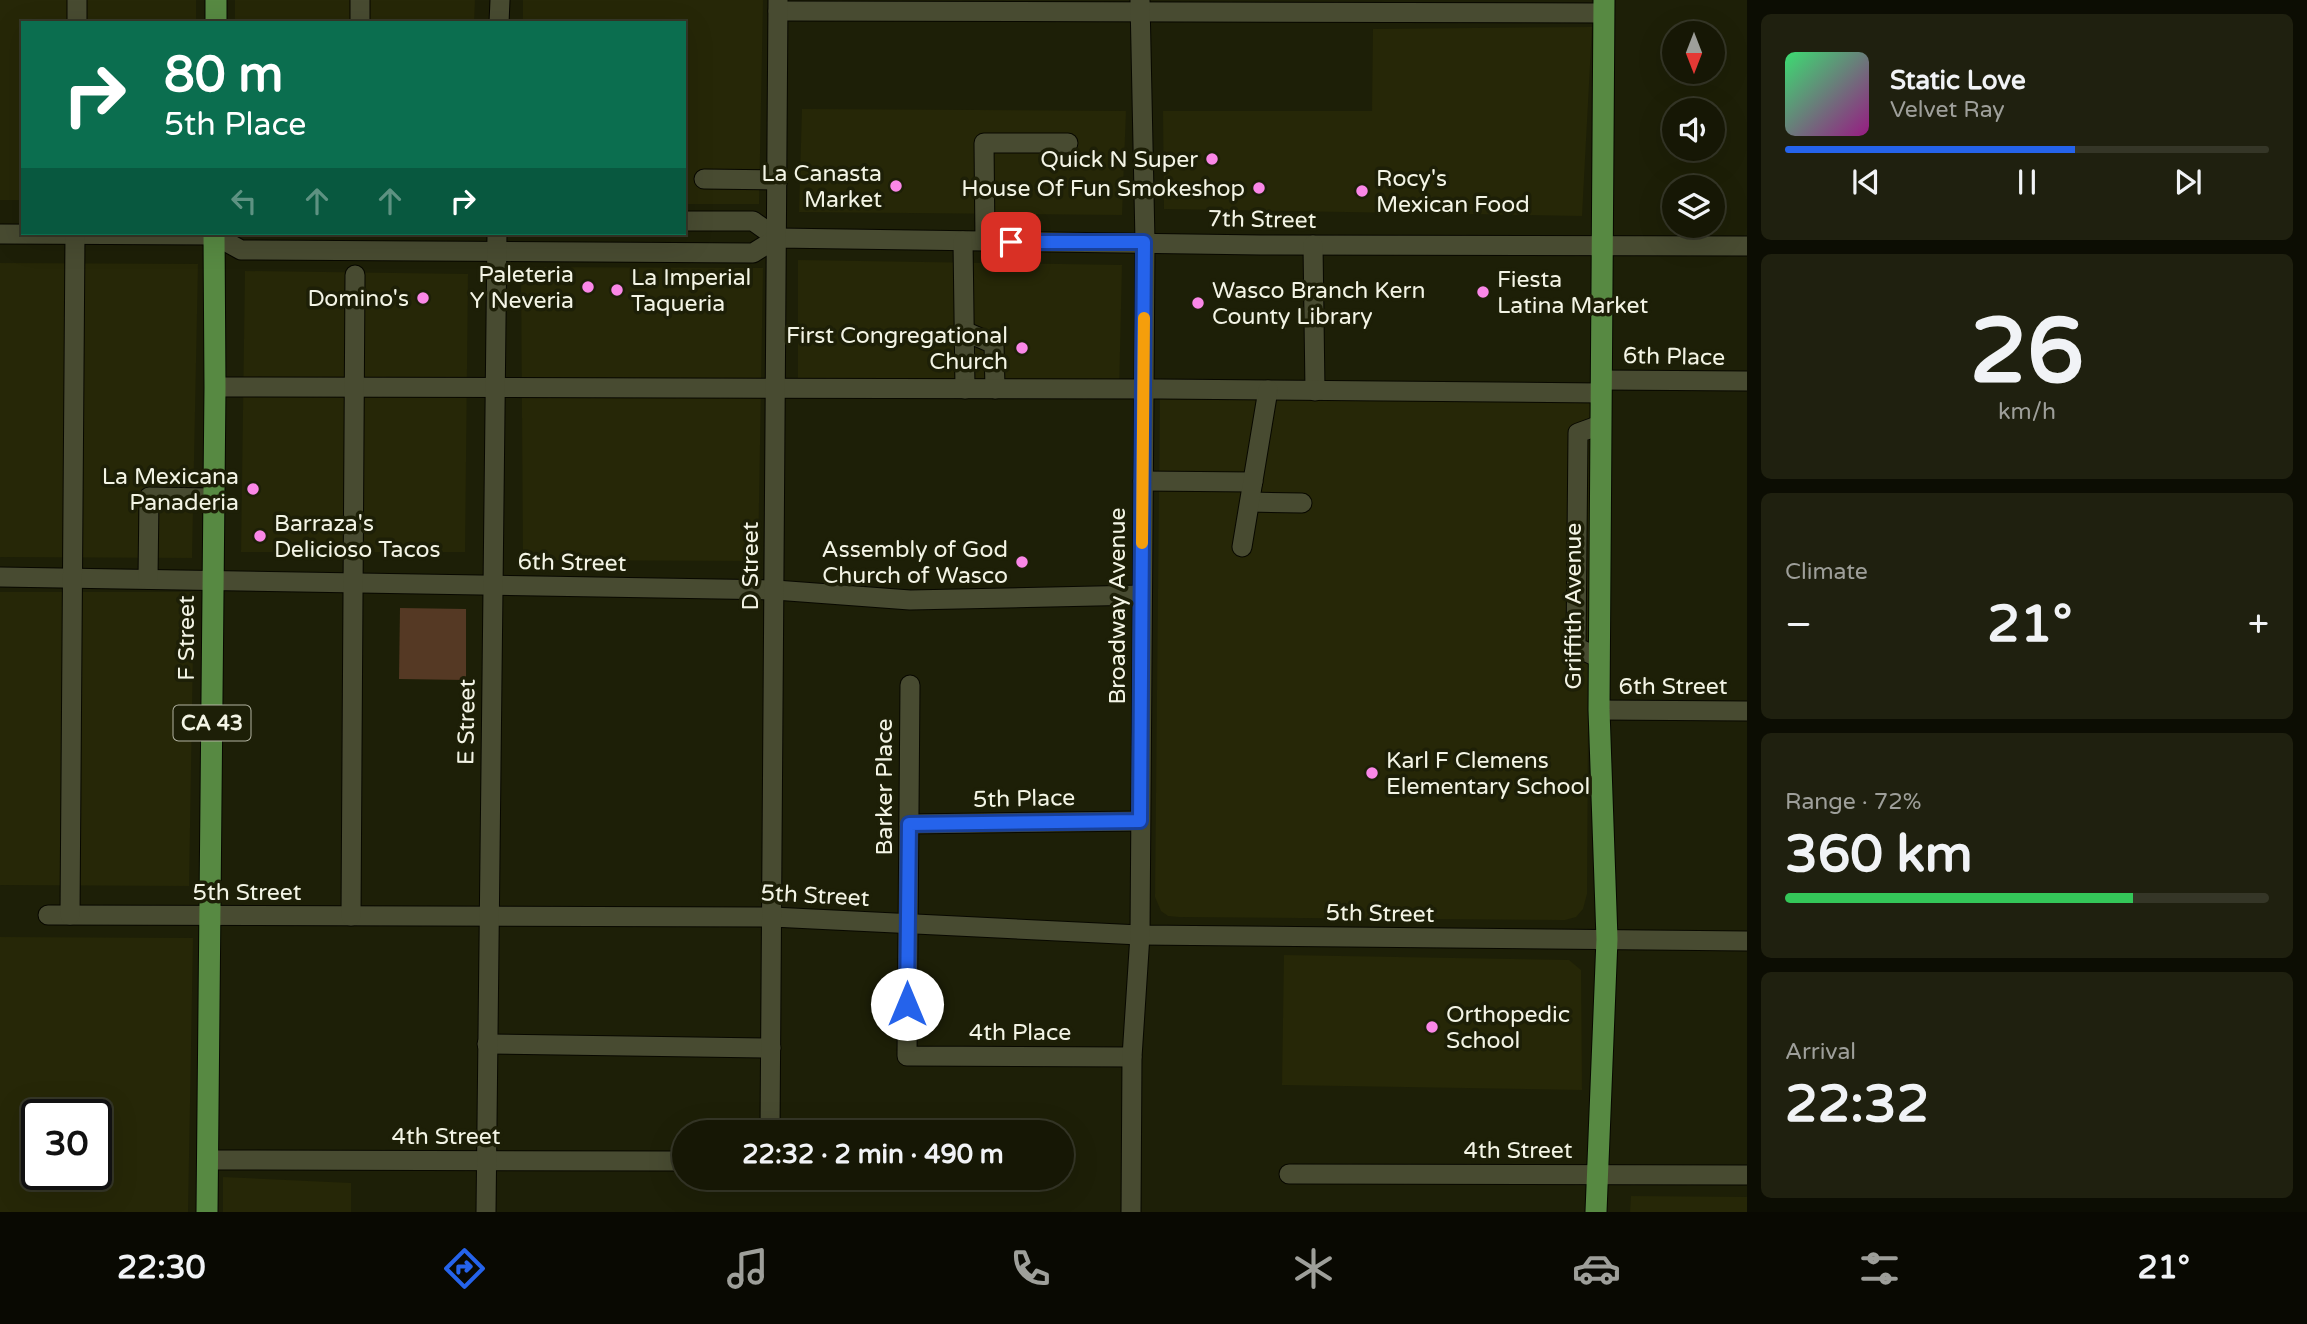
<!DOCTYPE html>
<meta charset="utf-8">
<style>
body{margin:0;font-family:"Varela Round",sans-serif;background:#1f200f;color:#f1f3f6;height:100vh;display:flex;flex-direction:column;font-size:26px;white-space:nowrap}
*{box-sizing:border-box;margin:0}
p{font-size:23px;color:#9e9f9a}
.icon{flex:none;width:38px;height:38px;fill:none;stroke:currentColor;stroke-width:2;stroke-linecap:round;stroke-linejoin:round}
.map{position:relative;flex:1;overflow:hidden}
.drawer{display:flex;flex-direction:column;gap:14px;padding:14px;background:#0c0d03;width:560px}
.drawer>*{flex:none}
.banner{position:absolute;left:21px;top:21px;width:665px;height:214px;border-radius:0px;box-shadow:0 7px 28px #0002,0 0 0 2px #353627;background:#0b6e4f;color:#fff;overflow:hidden}
.needle{width:46px;rotate:180deg}
.tools{position:absolute;left:1662px;top:21px;display:grid;gap:14px}
.tools a{display:grid;place-items:center;width:63px;height:63px;border-radius:50%;background:#161705;box-shadow:0 7px 28px #0002,0 0 0 2px #353627;font-size:35px}
.speed{position:absolute;left:21px;top:1099px;display:flex;gap:14px;font-size:35px;font-weight:700;text-align:center}
.speed>*{display:grid;place-content:center;width:91px;height:91px;border-radius:50%;background:#161705;box-shadow:0 7px 28px #0002,0 0 0 2px #353627;line-height:1}
.speed .limit{border:4px solid #111;border-radius:10px;background:#fff;color:#111}
.pin{position:absolute;display:grid;place-items:center;width:60px;height:60px;color:#fff;margin:-30px;border-radius:14px;box-shadow:0 4px 10px #0006}
.me{position:absolute;width:77px;margin:-38px;rotate:0deg;stroke-linejoin:round;filter:drop-shadow(0 0 5px #0008)}
.turn{display:flex;align-items:center;gap:24px;height:147px;padding:0 28px;font-size:32px}
.turn .icon{width:91px;height:91px;stroke-width:2.5}
.turn b{display:block;font-size:49px;line-height:60px}
.lanes{display:flex;align-items:center;height:66px;padding:0 28px;background:#0003;justify-content:center;gap:35px;direction:ltr}
.lanes .off{opacity:.35}
.big{font-size:52px;font-weight:800;line-height:1.1}
.drawer .card{flex:1;display:flex;flex-direction:column;justify-content:center;gap:10px;min-width:0;padding:0 24px;border-radius:10px;background:#1f200f}
.drawer .dial{align-items:center;gap:0}
.dial b{font-size:91px;line-height:1}
.song{display:flex;align-items:center;gap:21px}
.cover{width:84px;height:84px;border-radius:10px;background:linear-gradient(135deg,hsl(140 70% 55%),hsl(310 70% 35%))}
.played{height:7px;border-radius:4px;background:linear-gradient(90deg,#2563eb 60%,#353627 60%)}
.keys{display:flex;justify-content:space-around;direction:ltr}
.heat{display:flex;justify-content:space-between;align-items:center;font-size:38px;direction:ltr}
.charge{height:10px;border-radius:5px;background:linear-gradient(90deg,#34c759 72%,#353627 0)}
.trip{position:absolute;left:672px;top:1120px;width:402px;height:70px;border-radius:35px;background:#161705;box-shadow:0 7px 28px #0002,0 0 0 2px #353627;font-weight:800;line-height:70px;text-align:center}
.tabs{display:flex;height:112px;justify-content:space-around;align-items:center;background:#090902;color:#9e9f9a}
.tabs .icon{width:49px;height:49px}
.tabs .active{color:#2563eb}
.tabs b{font-size:32px;color:#f1f3f6}
main{display:flex;flex:1;min-height:0}
.map>svg:first-child{display:block}
.built{fill:#262707;fill-rule:evenodd}
.grass{fill:#553924}
.lines{fill:none;stroke-linecap:round;stroke-linejoin:round}
.minor-casing{stroke:#080800;stroke-width:21}
.major-casing{stroke:#080800;stroke-width:23}
.minor{stroke:#484b31;stroke-width:19}
.major{stroke:#578942;stroke-width:21}
.route-casing{stroke:#184099;stroke-width:18}
.route{stroke:#2563eb;stroke-width:12}
.slow{stroke:#f59e0b;stroke-width:12}
.poi-dot{fill:#fa87e7;stroke:#1d1f07;stroke-width:2.5}
.labels{text-anchor:middle;stroke-width:7;stroke-linejoin:round;paint-order:stroke}
.shield{fill:#1d1f07;stroke:#b3b4a2;stroke-width:2}
.shield-label{font-size:21px;font-weight:bold;fill:#f3f4e5}
.poi-label{font-size:23px;fill:#f3f4e5;stroke:#1d1f07;text-anchor:end}
.street-label{font-size:23px;fill:#f3f4e5;stroke:#1d1f07}
</style>
<main>
<div class="map">
<svg width="1747" height="1212" viewBox="0 0 1747 1212">
<rect width="100%" height="100%" fill="#1d1f07"/>
<g class="built">
<polygon points="0,0 196,0 196,23 23,23 23,200 0,200"/>
<polygon points="235,0 475,0 474,23 235,23"/>
<polygon points="523,0 763,0 759,204 684,204 684,23 523,23"/>
<polygon points="1592,27 1582,216 1164,209 1163,111 1372,111 1373,29"/>
<polygon points="802,109 1126,111 1122,215 799,212"/>
<polygon points="798,260 1122,265 1119,394 798,392"/>
<polygon points="0,263 198,264 192,558 0,557"/>
<polygon points="521,267 763,268 758,561 523,560"/>
<polygon points="245,271 468,274 465,552 241,552"/>
<polygon points="1160,389 1590,393 1587,894 1583,909 1576,917 1565,920 1179,917 1168,916 1161,911 1155,897"/>
<polygon points="0,592 194,592 189,886 0,885"/>
<path d="M 0,937 L 193,938 L 188,1212 L 0,1212 ZM 37,1115 L 96,1115 L 96,1174 L 37,1174 Z"/>
<polygon points="1284,955 1569,960 1581,970 1582,1090 1282,1085"/>
<polygon points="223,1177 351,1183 351,1212 223,1212"/>
<polygon points="1631,1196 1747,1197 1747,1212 1630,1212"/>
</g>
<polygon class="grass" points="400,608 466,609 466,680 399,679"/>
<g class="lines">
<defs>
<g id="minor">
<polyline points="360,0 360,23"/>
<polyline points="778,11 1604,13"/>
<polyline points="77,23 77,0"/>
<polyline points="499,23 500,0"/>
<polyline points="704,179 778,180"/>
<polyline points="684,221 753,221 777,238"/>
<polyline points="0,234 214,235 241,250 753,253 777,238 1261,245 1747,246"/>
<polyline points="963,241 965,389"/>
<polyline points="985,241 984,143 1068,143"/>
<polyline points="1313,245 1315,391"/>
<polyline points="964,331 994,344 995,389"/>
<polyline points="1601,380 1747,381"/>
<polyline points="215,387 1160,389 1601,393"/>
<polyline points="1143,481 1253,482"/>
<polyline points="1250,502 1302,503"/>
<polyline points="1242,547 1268,390"/>
<polyline points="0,577 775,590 910,600 1142,595"/>
<polyline points="148,579 149,497 214,498"/>
<polyline points="1599,658 1576,647 1578,433 1600,425"/>
<polyline points="910,685 907,1056 1132,1057"/>
<polyline points="1599,710 1747,711"/>
<polyline points="909,824 1140,821"/>
<polyline points="48,915 772,917 1140,935 1747,941"/>
<polyline points="70,915 75,233"/>
<polyline points="351,916 355,275"/>
<polyline points="487,1044 771,1048"/>
<polyline points="770,1132 778,0"/>
<polyline points="208,1160 684,1161"/>
<polyline points="1289,1174 1747,1175"/>
<polyline points="486,1212 497,233"/>
<polyline points="1131,1212 1132,1057 1140,935 1144,389 1145,242 1140,0"/>
</g>
<g id="major">
<polyline points="216,23 216,0"/>
<polyline points="207,1212 215,387 214,233"/>
<polyline points="1596,1212 1607,939 1599,710 1604,0"/>
</g>
</defs>
<use href="#minor" class="minor-casing"/>
<use href="#major" class="major-casing"/>
<use href="#minor" class="minor"/>
<use href="#major" class="major"/>
</g>
<g class="lines">
<defs>
<polyline id="route" points="907,1004 909,824 1140,821 1144,242 1011,242"/>
</defs>
<use href="#route" class="route-casing"/>
<use href="#route" class="route"/>
<polyline class="slow" points="1142,543 1144,318"/>
</g>
<g class="poi-dot">
<circle cx="1212" cy="159" r="7"/>
<circle cx="896" cy="186" r="7"/>
<circle cx="1259" cy="188" r="7"/>
<circle cx="1362" cy="191" r="7"/>
<circle cx="588" cy="287" r="7"/>
<circle cx="617" cy="290" r="7"/>
<circle cx="1483" cy="292" r="7"/>
<circle cx="423" cy="298" r="7"/>
<circle cx="1198" cy="303" r="7"/>
<circle cx="1022" cy="348" r="7"/>
<circle cx="253" cy="489" r="7"/>
<circle cx="260" cy="536" r="7"/>
<circle cx="1022" cy="562" r="7"/>
<circle cx="1372" cy="773" r="7"/>
<circle cx="1432" cy="1027" r="7"/>
</g>
<g class="labels">
<rect class="shield" x="173.5" y="705.5" width="77" height="35" rx="5"/>
<g class="shield-label">
<text x="212" y="730">CA 43</text>
</g>
<g class="poi-label">
<text x="1198" y="167">Quick N Super</text>
<text x="882" y="181">La Canasta<tspan x="882" dy="26">Market</tspan></text>
<text x="1376" y="186" text-anchor="start">Rocy's<tspan x="1376" dy="26">Mexican Food</tspan></text>
<text x="1245" y="196">House Of Fun Smokeshop</text>
<text x="574" y="282">Paleteria<tspan x="574" dy="26">Y Neveria</tspan></text>
<text x="631" y="285" text-anchor="start">La Imperial<tspan x="631" dy="26">Taqueria</tspan></text>
<text x="1497" y="287" text-anchor="start">Fiesta<tspan x="1497" dy="26">Latina Market</tspan></text>
<text x="1212" y="298" text-anchor="start">Wasco Branch Kern<tspan x="1212" dy="26">County Library</tspan></text>
<text x="409" y="306">Domino's</text>
<text x="1008" y="343">First Congregational<tspan x="1008" dy="26">Church</tspan></text>
<text x="239" y="484">La Mexicana<tspan x="239" dy="26">Panaderia</tspan></text>
<text x="274" y="531" text-anchor="start">Barraza's<tspan x="274" dy="26">Delicioso Tacos</tspan></text>
<text x="1008" y="557">Assembly of God<tspan x="1008" dy="26">Church of Wasco</tspan></text>
<text x="1386" y="768" text-anchor="start">Karl F Clemens<tspan x="1386" dy="26">Elementary School</tspan></text>
<text x="1446" y="1022" text-anchor="start">Orthopedic<tspan x="1446" dy="26">School</tspan></text>
</g>
<g class="street-label">
<text transform="translate(1262 219) rotate(1)" y="8">7th Street</text>
<text transform="translate(1674 356) rotate(1)" y="8">6th Place</text>
<text transform="translate(572 562) rotate(1)" y="8">6th Street</text>
<text transform="translate(750 566) rotate(-90)" y="8">D Street</text>
<text transform="translate(1117 606) rotate(-90)" y="8">Broadway Avenue</text>
<text transform="translate(1573 606) rotate(-90)" y="8">Griffith Avenue</text>
<text transform="translate(186 638) rotate(-90)" y="8">F Street</text>
<text x="1673" y="694">6th Street</text>
<text transform="translate(466 722) rotate(-89)" y="8">E Street</text>
<text transform="translate(884 787) rotate(-90)" y="8">Barker Place</text>
<text transform="translate(1024 798) rotate(-1)" y="8">5th Place</text>
<text x="247" y="900">5th Street</text>
<text transform="translate(815 895) rotate(3)" y="8">5th Street</text>
<text transform="translate(1380 913) rotate(1)" y="8">5th Street</text>
<text x="1020" y="1040">4th Place</text>
<text x="446" y="1144">4th Street</text>
<text x="1518" y="1158">4th Street</text>
</g>
</g>
</svg>
<div class="tools">
<a><svg class="needle" viewBox="-14 -14 28 28"><path d="M0-13l5 13h-10z" fill="#e53935"/><path d="M0 13l5-13h-10z" fill="#9e9f9a"/></svg></a>
<a><svg class="icon" aria-label="sound" viewBox="0 0 24 24"><path d="M4 9h4l5-4v14l-5-4H4zM17 9q2 3 0 6"/></svg></a>
<a><svg class="icon" aria-label="layers" viewBox="0 0 24 24"><path d="M12 4l9 5-9 5-9-5zM3 14l9 5 9-5"/></svg></a>
</div>
<div class="speed"><div class="limit">30</div></div>
<div class="pin" style="left:1011px;top:242px;background:#d93025"><svg class="icon" aria-label="arrive" viewBox="0 0 24 24"><path d="M6 21V4h12l-3 4 3 4H6"/></svg></div>
<svg class="me" style="left:907px;top:1004px" viewBox="-20 -20 40 40"><circle r="19" fill="#fff"/><path d="M0-13L10 11 0 6-10 11z" fill="#2563eb"/></svg>
<div class="trip">22:32 · 2 min · 490 m</div>
<div class="banner">
<div class="turn"><svg class="icon" aria-label="right" viewBox="0 0 24 24"><path d="M7 20v-9h11M14 6l5 5-5 5"/></svg><div><b>80 m</b>5th Place</div></div>
<div class="lanes"><svg class="icon off" aria-label="left" viewBox="0 0 24 24"><path d="M17 20v-9H6M10 6l-5 5 5 5"/></svg><svg class="icon off" aria-label="ahead" viewBox="0 0 24 24"><path d="M12 20V5M6 11l6-6 6 6"/></svg><svg class="icon off" aria-label="ahead" viewBox="0 0 24 24"><path d="M12 20V5M6 11l6-6 6 6"/></svg><svg class="icon" aria-label="right" viewBox="0 0 24 24"><path d="M7 20v-9h11M14 6l5 5-5 5"/></svg></div>
</div>
</div>
<section class="drawer">
<div class="card">
<div class="song"><i class="cover"></i><div><b>Static Love</b><p>Velvet Ray</p></div></div>
<div class="played"></div>
<div class="keys"><svg class="icon" aria-label="previous" viewBox="0 0 24 24"><path d="M18 5L8 12l10 7zM5 5v14"/></svg><svg class="icon" aria-label="pause" viewBox="0 0 24 24"><path d="M8 5v14M16 5v14"/></svg><svg class="icon" aria-label="next" viewBox="0 0 24 24"><path d="M6 5l10 7-10 7zM19 5v14"/></svg></div>
</div>
<div class="card dial"><b>26</b><p>km/h</p></div>
<div class="card"><p>Climate</p>
<div class="heat"><a>−</a><b class="big">21°</b><a>+</a></div>
</div>
<div class="card"><p>Range · 72%</p><b class="big">360 km</b><div class="charge"></div></div>
<div class="card"><p>Arrival</p><b class="big">22:32</b></div>
</section>
</main>
<nav class="tabs">
<b>22:30</b>
<svg class="icon active" aria-label="directions" viewBox="0 0 24 24"><path d="M12 3l9 9-9 9-9-9zM9 14v-3h6M13 9l2 2-2 2"/></svg>
<svg class="icon" aria-label="music" viewBox="0 0 24 24"><path d="M9 18V5l10-2v13"/><circle cx="6" cy="18" r="3"/><circle cx="16" cy="16" r="3"/></svg>
<svg class="icon" aria-label="phone" viewBox="0 0 24 24"><path d="M5 4h4l2 5-3 2q2 4 5 5l2-3 5 2v4C11 20 4 13 5 4z"/></svg>
<svg class="icon" aria-label="climate" viewBox="0 0 24 24"><path d="M12 3v18M4 7l16 10M4 17L20 7"/></svg>
<svg class="icon" aria-label="car" viewBox="0 0 24 24"><path d="M5 17H2v-5l4-1 3-4h7l3 4 3 1v5h-3M9 17h6M6 11h13"/><circle cx="7" cy="17" r="2"/><circle cx="17" cy="17" r="2"/></svg>
<svg class="icon" aria-label="filters" viewBox="0 0 24 24"><path d="M4 7h16M4 17h16"/><circle cx="9" cy="7" r="2"/><circle cx="15" cy="17" r="2"/></svg>
<b>21°</b>
</nav>
